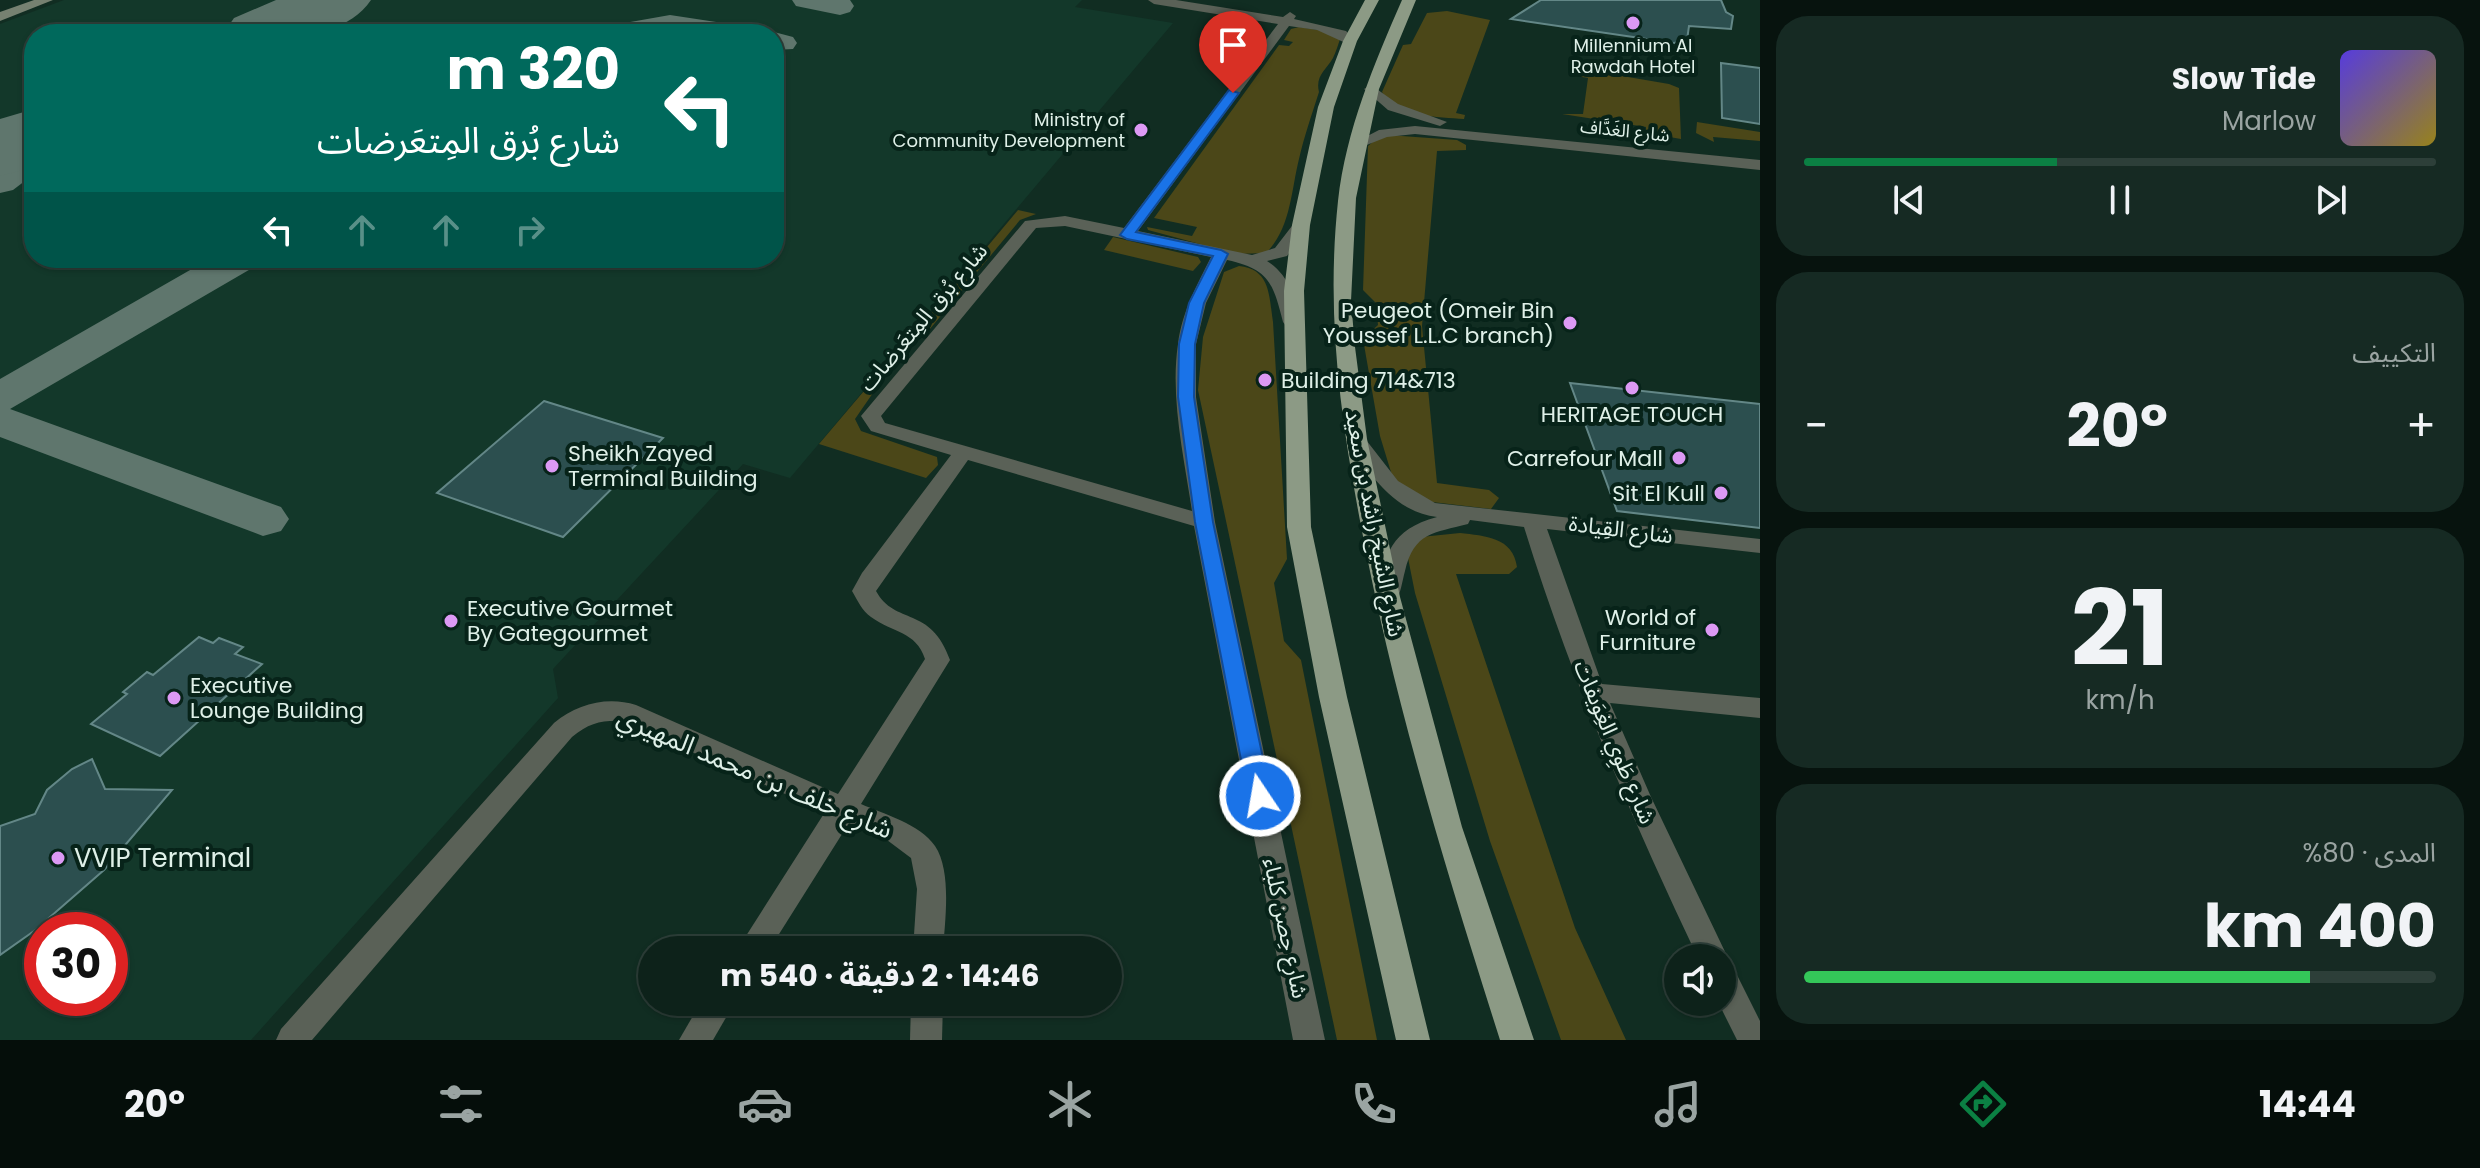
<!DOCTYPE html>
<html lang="ar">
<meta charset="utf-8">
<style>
body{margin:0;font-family:Poppins,"Noto Sans Arabic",sans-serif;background:#162a23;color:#f1f3f6;direction:rtl;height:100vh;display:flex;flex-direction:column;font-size:30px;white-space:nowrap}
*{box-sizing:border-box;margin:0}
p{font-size:26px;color:#9aa4a2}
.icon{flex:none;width:44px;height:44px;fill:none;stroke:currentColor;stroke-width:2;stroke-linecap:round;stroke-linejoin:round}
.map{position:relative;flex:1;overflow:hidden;direction:ltr}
.drawer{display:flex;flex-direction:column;gap:16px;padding:16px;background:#07130e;width:720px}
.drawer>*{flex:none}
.guide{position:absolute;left:24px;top:24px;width:760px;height:244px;border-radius:32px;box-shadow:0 2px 6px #0004,0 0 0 2px #2d3f39;direction:rtl;background:#00695c;color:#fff;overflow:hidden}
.controls{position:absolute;left:1664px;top:944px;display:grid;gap:16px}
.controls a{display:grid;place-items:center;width:72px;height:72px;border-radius:50%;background:#0d221a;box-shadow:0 2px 6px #0004,0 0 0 2px #2d3f39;font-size:40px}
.speed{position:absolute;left:24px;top:912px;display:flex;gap:16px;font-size:40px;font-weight:700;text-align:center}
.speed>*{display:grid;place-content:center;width:104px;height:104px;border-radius:50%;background:#0d221a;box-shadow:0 2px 6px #0004,0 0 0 2px #2d3f39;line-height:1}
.speed .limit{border:12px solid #d22;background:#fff;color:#111}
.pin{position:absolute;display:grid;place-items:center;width:68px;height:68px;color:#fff;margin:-82px -34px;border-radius:50% 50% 50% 0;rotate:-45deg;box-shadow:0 0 8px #0007}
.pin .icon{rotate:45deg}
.me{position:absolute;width:88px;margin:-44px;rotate:348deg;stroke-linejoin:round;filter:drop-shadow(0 0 6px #0008)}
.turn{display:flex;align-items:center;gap:28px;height:168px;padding:0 32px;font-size:36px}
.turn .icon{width:104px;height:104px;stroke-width:2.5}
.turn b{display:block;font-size:56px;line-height:68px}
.lanes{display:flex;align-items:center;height:76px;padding:0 32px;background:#0003;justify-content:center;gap:40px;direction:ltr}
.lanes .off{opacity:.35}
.big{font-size:60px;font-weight:700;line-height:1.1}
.drawer .card{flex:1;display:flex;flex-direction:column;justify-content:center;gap:12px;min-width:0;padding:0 28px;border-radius:32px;background:#162a23}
.drawer .dial{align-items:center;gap:0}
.dial b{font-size:104px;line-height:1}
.song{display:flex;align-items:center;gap:24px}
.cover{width:96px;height:96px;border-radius:12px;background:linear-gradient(135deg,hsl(250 70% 55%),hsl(50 70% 35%))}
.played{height:8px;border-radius:4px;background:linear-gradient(90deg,#0b8043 40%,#2d3f39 40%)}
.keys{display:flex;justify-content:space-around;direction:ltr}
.heat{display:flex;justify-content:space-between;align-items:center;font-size:44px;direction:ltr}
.charge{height:12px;border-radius:6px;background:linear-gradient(90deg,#34c759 80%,#2d3f39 0)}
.trip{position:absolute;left:638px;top:936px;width:484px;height:80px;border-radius:40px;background:#0d221a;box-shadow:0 2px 6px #0004,0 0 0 2px #2d3f39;font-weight:700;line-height:80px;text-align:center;direction:rtl}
.tabs{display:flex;height:128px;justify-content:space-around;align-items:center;background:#050e0a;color:#9aa4a2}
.tabs .icon{width:56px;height:56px}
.tabs .active{color:#0b8043}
.tabs b{font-size:36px;color:#f1f3f6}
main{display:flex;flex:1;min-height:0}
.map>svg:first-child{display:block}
.built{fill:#13382a;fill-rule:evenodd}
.green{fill:#4b4718}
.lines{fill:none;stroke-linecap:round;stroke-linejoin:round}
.taxiway{fill:#5f766d;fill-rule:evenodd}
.runway{fill:#5f766d;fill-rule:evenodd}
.building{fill:#2c4f4f;stroke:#638787;stroke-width:2}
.street{fill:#5a6157;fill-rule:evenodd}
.secondary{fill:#768171;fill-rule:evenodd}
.primary{fill:#8c9a85;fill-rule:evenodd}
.route{fill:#1a73e8;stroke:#114b97;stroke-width:2}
.poi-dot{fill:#dc99f4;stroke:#072319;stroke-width:3}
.labels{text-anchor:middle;stroke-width:8;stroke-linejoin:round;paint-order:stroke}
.far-poi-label{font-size:18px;fill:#dff0e8;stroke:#072319}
.far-street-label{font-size:18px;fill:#dff0e8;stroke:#072319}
.poi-label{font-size:22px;fill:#dff0e8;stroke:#072319;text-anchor:end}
.street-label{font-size:22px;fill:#dff0e8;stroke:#072319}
.near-street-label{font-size:26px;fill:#dff0e8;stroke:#072319}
.near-poi-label{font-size:26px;fill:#dff0e8;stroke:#072319;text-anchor:start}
</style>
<main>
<section class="drawer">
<div class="card">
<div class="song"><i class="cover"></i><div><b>Slow Tide</b><p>Marlow</p></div></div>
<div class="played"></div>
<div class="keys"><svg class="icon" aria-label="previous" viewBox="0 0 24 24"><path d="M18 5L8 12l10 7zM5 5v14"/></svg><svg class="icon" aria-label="pause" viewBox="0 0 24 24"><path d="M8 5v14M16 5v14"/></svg><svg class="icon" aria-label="next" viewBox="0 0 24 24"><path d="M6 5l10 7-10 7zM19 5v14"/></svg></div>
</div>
<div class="card"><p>التكييف</p>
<div class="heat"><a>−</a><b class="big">20°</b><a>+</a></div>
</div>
<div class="card dial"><b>21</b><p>km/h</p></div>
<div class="card"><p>المدى · 80%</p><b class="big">400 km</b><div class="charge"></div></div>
</section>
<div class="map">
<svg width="1760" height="1040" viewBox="0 0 1760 1040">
<rect width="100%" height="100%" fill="#112d22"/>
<path class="built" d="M 64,0 L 1082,0 L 1075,7 L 1173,23 L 790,478 L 743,464 L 553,669 L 558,698 L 251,1040 L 0,1040 L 0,24 ZM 34,34 L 774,34 L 774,258 L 34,258 ZM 42,930 L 110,930 L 110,998 L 42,998 Z"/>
<g class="green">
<path d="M 1447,11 L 1490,20 L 1456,113 L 1465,115 L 1464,119 C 1439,117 1396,117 1382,92 L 1403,45 L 1411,44 L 1427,13 Z"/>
<path d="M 1299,27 L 1330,32 L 1340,39 C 1338,45 1336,52 1333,58 C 1326,70 1315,76 1319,92 C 1312,114 1304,137 1299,159 C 1291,191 1291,228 1266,253 L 1237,254 L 1148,230 L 1147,227 L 1192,236 L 1197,227 L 1154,218 L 1279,45 L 1289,46 L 1293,42 L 1284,40 L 1291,29 Z"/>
<polygon points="1587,70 1669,84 1679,88 1681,139 1646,133 1646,127 1562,114 1583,114 1588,78 1576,76 1577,72"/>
<polygon points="1697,122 1760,132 1760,141 1713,137 1714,142 1696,133"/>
<polygon points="1388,135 1457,140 1466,145 1466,150 1437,151 1422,326 1437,483 1489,490 1499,498 1491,509 1432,502 1394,482 1380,436 1363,339 1378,325 1376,303 1363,290 1368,146 1376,139"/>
<polygon points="1018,210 1036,214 1020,220 925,335 915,333"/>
<polygon points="1113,237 1198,257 1201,262 1193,271 1104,250"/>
<path d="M 1239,266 C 1271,269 1269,297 1273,322 L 1287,559 L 1274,583 L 1284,641 L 1301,660 L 1377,1040 L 1337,1040 L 1198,390 L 1203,337 L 1224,272 Z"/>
<polygon points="892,358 897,360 873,385 875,390 855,419 861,431 937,457 938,465 926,478 819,444"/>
<path d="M 1460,533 C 1485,536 1513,537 1517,567 L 1509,574 L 1456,574 L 1575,928 L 1626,1040 L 1561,1040 L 1490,841 L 1415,593 L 1408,558 L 1410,547 L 1421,537 Z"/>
</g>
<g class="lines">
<g class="taxiway">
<polygon points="792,0 850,0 854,6 850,12 840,15 796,6"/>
<polygon points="670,15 736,25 747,28 751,34 618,34 615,30 619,24"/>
<polygon points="774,32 793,37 797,43 793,49 774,50 774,34 765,34"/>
<polygon points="34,146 34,174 13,190 0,193 0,165 21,149"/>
<polygon points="211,258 260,258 254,267 10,409 281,507 289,519 281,531 263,536 0,437 0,379"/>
</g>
<g class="runway">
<path d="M 276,0 L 371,0 C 339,46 272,34 223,34 L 234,18 Z"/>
<polygon points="34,109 34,167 0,176 0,119"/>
</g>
</g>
<g class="building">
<polygon points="1541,0 1721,0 1726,12 1733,16 1731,29 1689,26 1687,40 1674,43 1511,19"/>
<polygon points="1721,63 1760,68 1760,124 1722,118"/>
<polygon points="1570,383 1760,404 1760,528 1617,511"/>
<polygon points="544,401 663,438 563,537 437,493"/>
<polygon points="199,637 213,643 219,638 243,647 235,654 262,664 160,756 91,724 127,694 123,692 147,672 153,675"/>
<polygon points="92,759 105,789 172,790 104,870 34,931 0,955 0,826 35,814 47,790 72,769"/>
</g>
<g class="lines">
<g class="street">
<path d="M 1148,0 L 1176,0 L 1283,17 L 1290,12 L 1296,16 L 1294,19 L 1346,31 L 1356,41 L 1350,45 L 1317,30 L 1289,26 L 1138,231 L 1252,255 L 1275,248 L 1295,222 L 1307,222 L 1309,225 L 1287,256 L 1267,261 C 1290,276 1294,297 1301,322 L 1298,326 L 1286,326 L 1283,322 C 1273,283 1269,269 1227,260 L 1206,303 L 1196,344 L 1196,397 L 1215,522 L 1325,1040 L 1293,1040 L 1194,526 L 968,460 L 876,591 C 895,626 931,605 950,660 L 861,804 C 884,814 920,824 935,846 C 952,871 945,921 943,950 L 913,950 L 917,889 L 911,858 L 887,840 L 849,823 L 769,950 L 737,950 L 825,812 L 623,721 C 602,720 589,723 572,737 L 312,1040 L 276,1040 L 281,1029 L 554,723 C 577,704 607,696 636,705 L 838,794 L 925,659 C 916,631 893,633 871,617 C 862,611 858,601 852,591 L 862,573 L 951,455 L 871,431 L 861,416 L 1025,221 L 1065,216 L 1124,228 L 1278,24 L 1154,4 ZM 1065,226 L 1211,257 C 1197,285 1182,312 1178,344 C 1170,398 1184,457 1192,511 L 885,423 L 881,416 L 1036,228 Z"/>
<polygon points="1371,85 1398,104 1447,122 1440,126 1388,110 1364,89"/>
<polygon points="1415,126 1760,160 1760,170 1415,134 1387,137 1359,148 1352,144 1379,130"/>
<path d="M 1356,434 L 1363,436 L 1398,481 L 1435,503 L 1760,539 L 1760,553 L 1547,529 L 1602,684 L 1760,698 L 1760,718 L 1610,703 L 1651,797 L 1728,958 L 1725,964 L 1733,967 L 1760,1021 L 1760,1040 L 1737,1040 L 1718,1002 L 1722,1002 L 1722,958 L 1698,958 C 1631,817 1570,676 1524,527 L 1470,520 L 1468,524 C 1434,533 1414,532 1405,571 C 1402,582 1401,593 1395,603 L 1379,603 L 1375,597 C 1386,553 1390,530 1437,517 C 1394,512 1369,473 1346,440 Z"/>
<polygon points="701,1002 735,1002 713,1040 679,1040"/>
<polygon points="911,1002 943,1002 942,1040 910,1040"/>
</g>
<polygon class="secondary" points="34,0 53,0 0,21 0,12"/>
<g class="primary">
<polygon points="1365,0 1379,0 1357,41 1334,107 1310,225 1304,291 1311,527 1347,697 1430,1040 1396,1040 1319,697 1287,527 1284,291 1292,225 1318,107 1343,41"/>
<path d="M 1402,0 L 1416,0 L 1379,89 L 1356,198 L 1351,301 L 1355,347 L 1367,439 L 1400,597 L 1462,827 L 1534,1040 L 1500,1040 C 1446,870 1394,701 1361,526 C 1340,415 1326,314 1338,201 C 1346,130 1374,64 1402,0 Z"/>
</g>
</g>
<polygon class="route" points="1229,90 1239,93 1136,232 1221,250 1228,254 1204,303 1195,344 1194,397 1213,522 1271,796 1268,803 1260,805 1252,803 1248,796 1195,522 1178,397 1179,344 1189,303 1213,256 1127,239 1120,235"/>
<g class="poi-dot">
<circle cx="1633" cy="23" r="8"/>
<circle cx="1141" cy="130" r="8"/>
<circle cx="1570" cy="323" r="8"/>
<circle cx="1265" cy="380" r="8"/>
<circle cx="1632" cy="388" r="8"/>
<circle cx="1679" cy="458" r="8"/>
<circle cx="552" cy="466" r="8"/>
<circle cx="1721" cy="493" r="8"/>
<circle cx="451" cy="621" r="8"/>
<circle cx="1712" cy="630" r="8"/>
<circle cx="174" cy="698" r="8"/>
<circle cx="58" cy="858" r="8"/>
</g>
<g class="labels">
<g class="far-poi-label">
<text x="1633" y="52">Millennium Al<tspan x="1633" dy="21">Rawdah Hotel</tspan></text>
<text x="1125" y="126" text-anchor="end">Ministry of<tspan x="1125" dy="21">Community Development</tspan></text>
</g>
<g class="far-street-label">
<text transform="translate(1625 131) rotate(6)" y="6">شارع الغَدَّاف</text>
</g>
<g class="poi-label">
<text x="1554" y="318">Peugeot (Omeir Bin<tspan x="1554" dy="25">Youssef L.L.C branch)</tspan></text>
<text x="1281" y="388" text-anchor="start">Building 714&amp;713</text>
<text x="1632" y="422" text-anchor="middle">HERITAGE TOUCH</text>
<text x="568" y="461" text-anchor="start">Sheikh Zayed<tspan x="568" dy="25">Terminal Building</tspan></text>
<text x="1663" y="466">Carrefour Mall</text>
<text x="1705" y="501">Sit El Kull</text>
<text x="467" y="616" text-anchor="start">Executive Gourmet<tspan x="467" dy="25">By Gategourmet</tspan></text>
<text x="1696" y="625">World of<tspan x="1696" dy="25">Furniture</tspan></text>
<text x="190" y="693" text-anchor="start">Executive<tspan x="190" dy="25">Lounge Building</tspan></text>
</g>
<g class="street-label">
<text transform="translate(923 317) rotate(-50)" y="8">شارع بُرق المِتعَرضات</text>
<text transform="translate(1375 523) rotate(79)" y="8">شارع الشيخ راشد بن سعيد</text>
<text transform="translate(1621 529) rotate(7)" y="8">شارع القِيادة</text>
<text transform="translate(1615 742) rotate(67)" y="8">شارع طَوِي الغِوَيفات</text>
<text transform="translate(1286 928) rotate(78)" y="8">شارع حِصن كلباء</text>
</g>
<g class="near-street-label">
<text transform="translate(755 773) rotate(23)" y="9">شارع خلف بن محمد المهيري</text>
</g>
<g class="near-poi-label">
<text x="74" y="867">VVIP Terminal</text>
</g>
</g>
</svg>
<div class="controls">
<a><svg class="icon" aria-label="sound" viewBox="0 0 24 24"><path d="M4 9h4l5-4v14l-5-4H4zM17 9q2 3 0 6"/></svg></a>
</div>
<div class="speed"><div class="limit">30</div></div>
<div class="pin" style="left:1233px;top:93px;background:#d93025"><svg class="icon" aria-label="arrive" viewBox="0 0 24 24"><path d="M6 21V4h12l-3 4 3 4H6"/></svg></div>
<svg class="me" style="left:1260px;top:796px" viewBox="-20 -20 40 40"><circle r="17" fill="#1a73e8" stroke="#fff" stroke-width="3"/><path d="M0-11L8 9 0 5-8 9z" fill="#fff"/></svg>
<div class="trip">14:46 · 2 دقيقة · 540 m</div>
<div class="guide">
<div class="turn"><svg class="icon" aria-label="left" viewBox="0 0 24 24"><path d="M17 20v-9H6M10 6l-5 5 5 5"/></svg><div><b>320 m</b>شارع بُرق المِتعَرضات</div></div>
<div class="lanes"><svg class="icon" aria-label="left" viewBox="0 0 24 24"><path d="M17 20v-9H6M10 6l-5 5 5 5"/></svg><svg class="icon off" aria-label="ahead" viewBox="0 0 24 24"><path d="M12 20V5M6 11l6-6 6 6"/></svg><svg class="icon off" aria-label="ahead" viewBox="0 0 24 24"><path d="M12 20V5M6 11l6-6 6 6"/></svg><svg class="icon off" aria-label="right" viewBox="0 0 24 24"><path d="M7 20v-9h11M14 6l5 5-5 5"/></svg></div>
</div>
</div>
</main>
<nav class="tabs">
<b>14:44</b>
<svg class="icon active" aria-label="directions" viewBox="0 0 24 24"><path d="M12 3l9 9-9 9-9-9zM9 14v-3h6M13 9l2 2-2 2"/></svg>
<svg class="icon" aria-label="music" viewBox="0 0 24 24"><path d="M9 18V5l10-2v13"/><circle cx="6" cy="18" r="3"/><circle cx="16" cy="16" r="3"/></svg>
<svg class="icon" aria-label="phone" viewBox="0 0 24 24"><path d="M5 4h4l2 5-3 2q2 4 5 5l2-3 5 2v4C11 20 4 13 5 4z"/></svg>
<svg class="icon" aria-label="climate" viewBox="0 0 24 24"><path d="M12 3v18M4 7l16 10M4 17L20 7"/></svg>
<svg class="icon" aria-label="car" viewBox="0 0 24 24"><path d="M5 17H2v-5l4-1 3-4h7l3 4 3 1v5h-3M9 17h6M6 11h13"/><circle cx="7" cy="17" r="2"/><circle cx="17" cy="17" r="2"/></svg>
<svg class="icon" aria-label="filters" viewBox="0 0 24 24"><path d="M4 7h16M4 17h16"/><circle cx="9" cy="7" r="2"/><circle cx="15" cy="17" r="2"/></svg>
<b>20°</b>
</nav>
